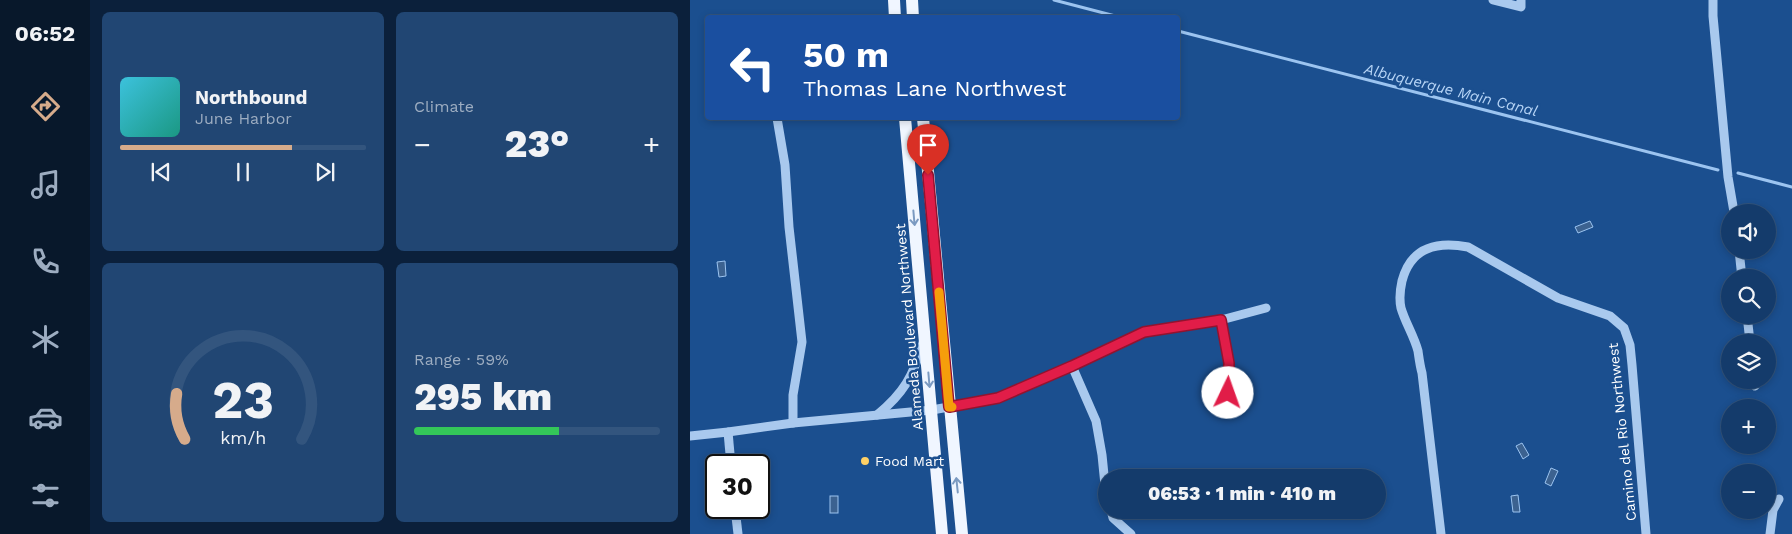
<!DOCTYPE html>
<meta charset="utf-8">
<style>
body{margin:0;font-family:"Work Sans",sans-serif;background:#214673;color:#f1f3f6;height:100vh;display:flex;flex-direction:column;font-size:19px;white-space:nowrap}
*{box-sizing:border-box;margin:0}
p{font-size:16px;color:#9dadc1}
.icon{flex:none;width:28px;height:28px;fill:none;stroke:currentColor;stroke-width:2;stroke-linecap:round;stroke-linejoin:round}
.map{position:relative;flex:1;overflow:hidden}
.drawer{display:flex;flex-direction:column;gap:12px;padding:12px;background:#0b203b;width:600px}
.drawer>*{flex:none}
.banner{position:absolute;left:15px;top:15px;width:475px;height:105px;border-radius:5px;box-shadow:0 2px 8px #0003,0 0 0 1px #33557e;background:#1a4fa0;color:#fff;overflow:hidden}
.buttons{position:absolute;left:1031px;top:204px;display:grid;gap:10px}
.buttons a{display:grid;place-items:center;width:55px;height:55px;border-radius:50%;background:#143b6b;box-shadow:0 2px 8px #0003,0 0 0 1px #33557e;font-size:25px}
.speed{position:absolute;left:15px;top:454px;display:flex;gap:10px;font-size:25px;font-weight:700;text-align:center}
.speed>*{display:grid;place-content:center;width:65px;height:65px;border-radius:50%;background:#143b6b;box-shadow:0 2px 8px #0003,0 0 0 1px #33557e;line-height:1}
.speed .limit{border:2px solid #111;border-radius:8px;background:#fff;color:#111}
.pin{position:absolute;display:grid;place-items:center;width:42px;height:42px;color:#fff;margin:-51px -21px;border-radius:50% 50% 50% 0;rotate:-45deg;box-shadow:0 0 5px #0007}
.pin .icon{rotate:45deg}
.me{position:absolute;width:55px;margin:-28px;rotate:3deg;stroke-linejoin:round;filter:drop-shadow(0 0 4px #0008)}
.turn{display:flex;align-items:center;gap:18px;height:105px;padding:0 15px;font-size:22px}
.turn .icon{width:65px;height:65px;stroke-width:2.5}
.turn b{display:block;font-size:35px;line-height:42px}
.big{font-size:38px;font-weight:800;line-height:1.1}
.drawer .card{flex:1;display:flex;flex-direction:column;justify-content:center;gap:8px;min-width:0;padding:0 18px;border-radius:8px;background:#214673}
.drawer .dial{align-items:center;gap:0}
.dial svg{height:130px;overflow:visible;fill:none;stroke:#33557e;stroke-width:7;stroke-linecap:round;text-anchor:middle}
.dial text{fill:#f1f3f6;stroke:none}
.song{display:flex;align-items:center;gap:15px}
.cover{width:60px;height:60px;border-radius:8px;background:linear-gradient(135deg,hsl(190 70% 55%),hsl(170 70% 35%))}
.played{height:5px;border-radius:2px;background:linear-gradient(90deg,#d6ab8b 70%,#33557e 70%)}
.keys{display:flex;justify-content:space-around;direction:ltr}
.heat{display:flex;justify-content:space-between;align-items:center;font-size:28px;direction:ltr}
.charge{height:8px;border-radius:4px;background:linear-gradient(90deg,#34c759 59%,#33557e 0)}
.drawer .tiles{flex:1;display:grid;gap:12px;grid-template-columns:repeat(2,1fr)}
.trip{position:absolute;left:408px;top:469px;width:288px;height:50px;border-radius:25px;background:#143b6b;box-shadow:0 2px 8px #0003,0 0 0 1px #33557e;font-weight:800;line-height:50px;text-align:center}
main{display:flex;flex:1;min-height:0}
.tab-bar{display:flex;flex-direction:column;width:90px;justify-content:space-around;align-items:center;background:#08182b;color:#9dadc1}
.tab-bar .icon{width:35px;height:35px}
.tab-bar .active{color:#d6ab8b}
.tab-bar b{font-size:22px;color:#f1f3f6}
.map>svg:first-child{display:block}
.water{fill:#3c6290;stroke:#9cc4f0}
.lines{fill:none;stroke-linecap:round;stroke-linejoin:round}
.stream{stroke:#9cc4f0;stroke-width:3}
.minor{stroke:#a9c9ee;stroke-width:9}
.major{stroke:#f0f6ff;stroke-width:12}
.oneway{stroke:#7b9ac1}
.route-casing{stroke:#92132f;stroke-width:12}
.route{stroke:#e11d48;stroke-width:9}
.slow{stroke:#f59e0b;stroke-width:9}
.poi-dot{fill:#ffd166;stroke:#1b4f8f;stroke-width:2}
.labels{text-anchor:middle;stroke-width:5;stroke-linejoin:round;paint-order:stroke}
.street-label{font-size:14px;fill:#fff;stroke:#1b4f8f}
.poi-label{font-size:14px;fill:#fff;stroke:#1b4f8f;text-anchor:start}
.water-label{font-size:15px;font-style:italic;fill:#b5d3f5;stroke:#1b4f8f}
</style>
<main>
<nav class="tab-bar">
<b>06:52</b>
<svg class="icon active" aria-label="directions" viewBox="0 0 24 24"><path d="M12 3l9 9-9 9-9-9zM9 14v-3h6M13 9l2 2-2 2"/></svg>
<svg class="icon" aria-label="music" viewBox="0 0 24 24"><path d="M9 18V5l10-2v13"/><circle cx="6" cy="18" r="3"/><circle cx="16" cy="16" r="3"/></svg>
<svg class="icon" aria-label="phone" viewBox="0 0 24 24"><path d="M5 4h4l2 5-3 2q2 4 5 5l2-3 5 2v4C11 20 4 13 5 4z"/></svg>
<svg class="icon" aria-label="climate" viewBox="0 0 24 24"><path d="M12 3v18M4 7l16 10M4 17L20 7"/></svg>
<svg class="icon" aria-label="car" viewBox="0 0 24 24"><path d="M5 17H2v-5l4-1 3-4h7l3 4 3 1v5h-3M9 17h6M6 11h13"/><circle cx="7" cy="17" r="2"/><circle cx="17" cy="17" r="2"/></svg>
<svg class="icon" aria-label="filters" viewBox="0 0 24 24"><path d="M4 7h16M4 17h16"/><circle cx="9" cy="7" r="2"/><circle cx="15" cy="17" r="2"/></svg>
</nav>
<section class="drawer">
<div class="tiles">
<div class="card">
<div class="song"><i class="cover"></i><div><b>Northbound</b><p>June Harbor</p></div></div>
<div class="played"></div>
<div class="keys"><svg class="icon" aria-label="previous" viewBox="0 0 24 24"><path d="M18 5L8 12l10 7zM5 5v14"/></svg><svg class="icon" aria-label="pause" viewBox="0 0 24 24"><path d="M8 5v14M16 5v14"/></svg><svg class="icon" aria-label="next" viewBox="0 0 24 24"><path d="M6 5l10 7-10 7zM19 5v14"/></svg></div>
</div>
<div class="card"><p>Climate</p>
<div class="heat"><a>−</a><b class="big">23°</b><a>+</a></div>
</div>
<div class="card dial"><svg viewBox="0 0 100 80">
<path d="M14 69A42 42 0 1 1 86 69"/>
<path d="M14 69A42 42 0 0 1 9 41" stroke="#d6ab8b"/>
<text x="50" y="56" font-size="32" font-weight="700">23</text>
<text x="50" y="72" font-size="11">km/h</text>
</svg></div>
<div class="card"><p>Range · 59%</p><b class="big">295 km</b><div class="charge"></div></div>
</div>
</section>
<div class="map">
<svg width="1102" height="534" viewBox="0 0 1102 534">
<rect width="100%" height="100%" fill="#1b4f8f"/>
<g class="water">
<polygon points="900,221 903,227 888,233 885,227"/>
<polygon points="35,261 36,276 29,277 27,262"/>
<polygon points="832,443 839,455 833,459 826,446"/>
<polygon points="861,468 868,471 861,486 855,483"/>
<polygon points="828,495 830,512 823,512 821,496"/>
<rect x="140" y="496" width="8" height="17"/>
</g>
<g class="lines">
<g class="stream">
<polyline points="364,0 433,18"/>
<polyline points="488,31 1028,170"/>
<polyline points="1048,173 1102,187"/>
</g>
<g class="minor">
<polyline points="803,0 831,7 831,0"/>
<polyline points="1023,0 1023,16 1038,177 1044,212"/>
<polyline points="87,118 95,165 99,227 112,342 103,395 103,423"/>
<polyline points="1049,250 1052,278"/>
<polyline points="1057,315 1060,342"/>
<polyline points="531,320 539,363 537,408"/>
<polyline points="382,366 406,421 412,455 416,495"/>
<polyline points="1064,380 1065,386"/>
<path d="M 187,415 C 214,393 223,376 233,343"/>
<polyline points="38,432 41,465"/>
<polyline points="0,436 38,432 103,423 242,410 308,398 382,366 454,332 531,320 576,308"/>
<polyline points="45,508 48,534"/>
<polyline points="421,510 423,518 441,534"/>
<path d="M 751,534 L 732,373 C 730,366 729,358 728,351 C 724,336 715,322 711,308 C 709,299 710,290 712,281 C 721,247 747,241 778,247 L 868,298 L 920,316 L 934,328 L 940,345 L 942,365 L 956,534"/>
<polyline points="1080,534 1083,510 1089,499"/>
</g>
<g class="major">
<polyline points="204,0 205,18"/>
<polyline points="222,0 223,18"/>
<polyline points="215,118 252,534"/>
<polyline points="233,118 272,534"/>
</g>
</g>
<defs><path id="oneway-shaft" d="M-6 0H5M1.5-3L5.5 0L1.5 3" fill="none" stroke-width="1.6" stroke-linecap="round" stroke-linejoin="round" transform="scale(1.25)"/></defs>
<g class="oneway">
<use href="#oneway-shaft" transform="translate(224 218) rotate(85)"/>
<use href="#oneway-shaft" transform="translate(239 380) rotate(85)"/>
<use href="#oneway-shaft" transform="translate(267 485) rotate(-96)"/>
</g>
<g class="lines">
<defs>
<polyline id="route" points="238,175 259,407 308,398 382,366 454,332 531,320 539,363 538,393"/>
</defs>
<use href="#route" class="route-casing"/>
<use href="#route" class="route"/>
<polyline class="slow" points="249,292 259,407 262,407"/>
</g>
<circle class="poi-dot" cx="175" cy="461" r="5"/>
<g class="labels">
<g class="street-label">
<text transform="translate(219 327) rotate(-95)" y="5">Alameda Boulevard Northwest</text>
<text transform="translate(932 432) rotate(-96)" y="5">Camino del Rio Northwest</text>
</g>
<g class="poi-label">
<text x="185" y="466">Food Mart</text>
</g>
<g class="water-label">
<text transform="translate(761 90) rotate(14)" y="5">Albuquerque Main Canal</text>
</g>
</g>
</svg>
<div class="buttons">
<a><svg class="icon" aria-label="sound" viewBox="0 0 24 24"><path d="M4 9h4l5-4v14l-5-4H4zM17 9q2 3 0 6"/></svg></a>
<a><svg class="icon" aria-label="search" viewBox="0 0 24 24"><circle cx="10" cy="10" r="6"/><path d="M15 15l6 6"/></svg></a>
<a><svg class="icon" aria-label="layers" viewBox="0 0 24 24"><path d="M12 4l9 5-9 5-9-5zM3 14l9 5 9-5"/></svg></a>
<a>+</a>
<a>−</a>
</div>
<div class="speed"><div class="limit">30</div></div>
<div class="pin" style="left:238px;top:175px;background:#d93025"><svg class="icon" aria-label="arrive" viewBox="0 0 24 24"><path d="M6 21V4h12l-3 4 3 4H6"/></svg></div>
<svg class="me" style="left:538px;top:393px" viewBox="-20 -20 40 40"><circle r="19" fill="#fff"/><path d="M0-13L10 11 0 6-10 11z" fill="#e11d48"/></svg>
<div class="trip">06:53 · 1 min · 410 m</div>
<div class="banner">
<div class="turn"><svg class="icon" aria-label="left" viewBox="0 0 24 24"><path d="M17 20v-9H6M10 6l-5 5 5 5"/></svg><div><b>50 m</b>Thomas Lane Northwest</div></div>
</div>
</div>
</main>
